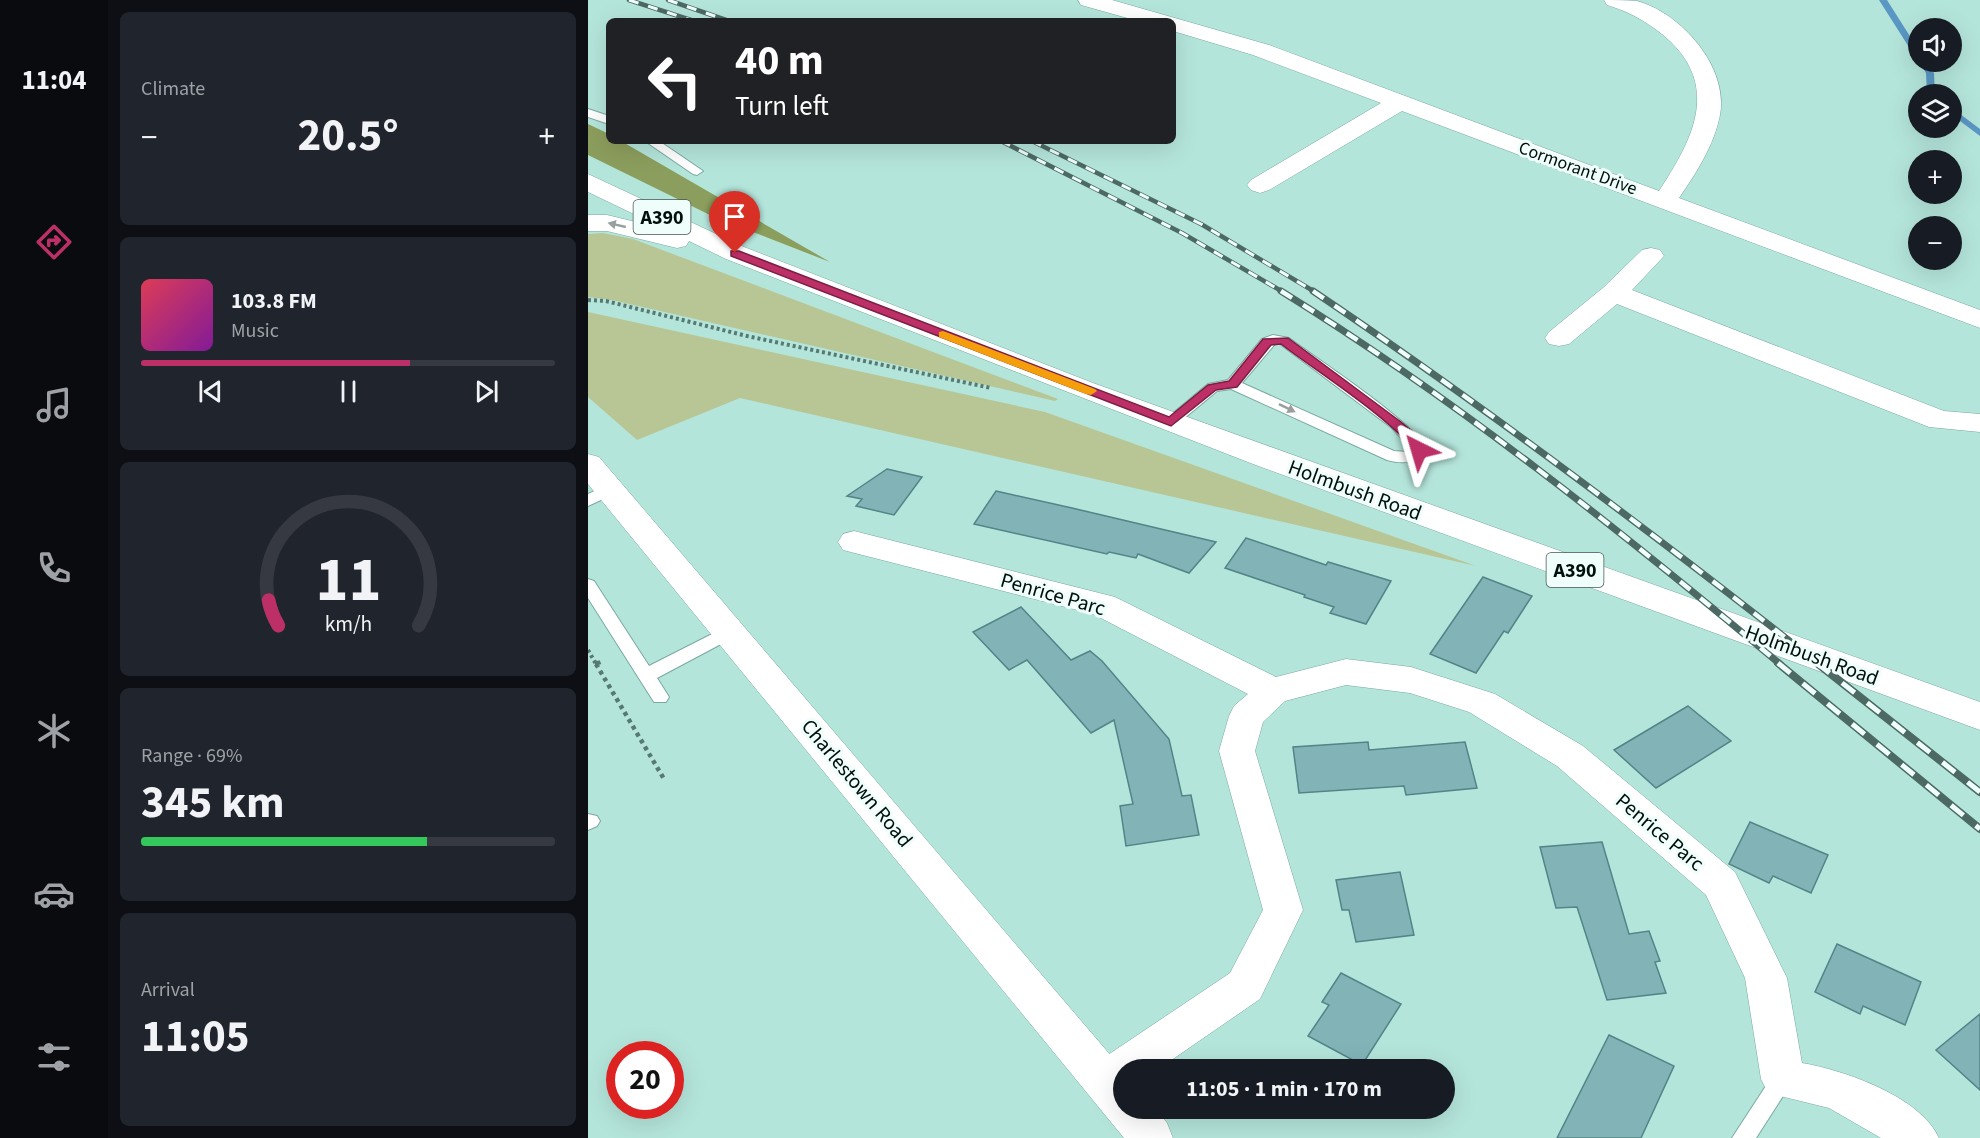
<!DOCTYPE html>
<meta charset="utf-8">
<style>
body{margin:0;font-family:"Source Sans 3",sans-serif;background:#20242c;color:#f1f3f6;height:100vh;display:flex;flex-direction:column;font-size:22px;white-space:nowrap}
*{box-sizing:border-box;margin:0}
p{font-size:20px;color:#9ea1a6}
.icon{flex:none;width:33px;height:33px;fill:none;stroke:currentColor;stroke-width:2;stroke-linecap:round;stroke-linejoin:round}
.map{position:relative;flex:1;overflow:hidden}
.panel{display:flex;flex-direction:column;gap:12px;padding:12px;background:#0d0f14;width:480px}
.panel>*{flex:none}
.top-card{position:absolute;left:18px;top:18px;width:570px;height:126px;border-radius:9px;box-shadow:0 6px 24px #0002;background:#202124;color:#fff;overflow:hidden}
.controls{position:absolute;left:1320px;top:18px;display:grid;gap:12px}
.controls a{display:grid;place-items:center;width:54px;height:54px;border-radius:50%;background:#171b24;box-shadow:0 6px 24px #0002;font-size:30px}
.speed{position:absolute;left:18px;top:1041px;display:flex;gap:12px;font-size:30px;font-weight:700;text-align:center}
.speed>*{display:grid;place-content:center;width:78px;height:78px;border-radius:50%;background:#171b24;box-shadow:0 6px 24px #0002;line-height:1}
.speed .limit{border:9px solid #d22;background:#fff;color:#111}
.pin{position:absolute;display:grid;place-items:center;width:51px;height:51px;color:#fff;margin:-62px -26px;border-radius:50% 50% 50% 0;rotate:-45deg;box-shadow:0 0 6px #0007}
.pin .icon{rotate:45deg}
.me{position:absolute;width:66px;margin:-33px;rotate:320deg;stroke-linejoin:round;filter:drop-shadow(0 0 4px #0008)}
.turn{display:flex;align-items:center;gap:21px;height:126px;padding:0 30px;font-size:27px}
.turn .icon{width:78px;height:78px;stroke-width:2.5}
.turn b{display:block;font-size:42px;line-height:51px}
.big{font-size:45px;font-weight:700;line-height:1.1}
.panel .tile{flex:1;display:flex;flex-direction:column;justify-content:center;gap:9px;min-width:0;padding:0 21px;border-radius:9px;background:#20242c}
.panel .dial{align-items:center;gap:0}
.dial svg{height:156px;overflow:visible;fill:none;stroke:#363941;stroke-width:7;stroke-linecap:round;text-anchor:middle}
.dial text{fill:#f1f3f6;stroke:none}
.song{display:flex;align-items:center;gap:18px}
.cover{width:72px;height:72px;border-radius:9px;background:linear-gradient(135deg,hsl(350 70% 55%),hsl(290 70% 35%))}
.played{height:6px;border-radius:3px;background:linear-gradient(90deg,#bc3067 65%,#363941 65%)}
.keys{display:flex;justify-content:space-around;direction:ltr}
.heat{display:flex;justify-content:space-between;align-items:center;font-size:33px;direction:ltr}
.charge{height:9px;border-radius:4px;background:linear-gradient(90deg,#34c759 69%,#363941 0)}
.trip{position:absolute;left:525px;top:1059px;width:342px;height:60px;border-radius:30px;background:#171b24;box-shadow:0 6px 24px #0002;font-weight:700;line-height:60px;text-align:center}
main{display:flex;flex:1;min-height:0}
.tabs{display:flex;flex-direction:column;width:108px;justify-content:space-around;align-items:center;background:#090b0e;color:#9ea1a6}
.tabs .icon{width:42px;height:42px}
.tabs .current{color:#bc3067}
.tabs b{font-size:27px;color:#f1f3f6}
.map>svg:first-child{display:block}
.green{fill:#b7c694}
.forest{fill:#8c9e5d}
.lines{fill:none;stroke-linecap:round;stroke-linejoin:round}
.stream{fill:#5a97c3;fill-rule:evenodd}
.building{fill:#82b4b7;stroke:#538487;stroke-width:1.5}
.service-casing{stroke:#79a9a0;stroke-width:2}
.minor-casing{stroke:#79a9a0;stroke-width:1}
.tertiary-casing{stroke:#79a9a0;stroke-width:1}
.trunk-casing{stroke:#79a9a0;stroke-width:1}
.path-far1{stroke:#587872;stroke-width:4;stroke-dasharray:3 3;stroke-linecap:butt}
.path{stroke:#587872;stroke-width:4.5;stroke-dasharray:4 4;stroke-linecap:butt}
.service{fill:#fff;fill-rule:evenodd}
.minor{fill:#fff;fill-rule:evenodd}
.tertiary{fill:#fff;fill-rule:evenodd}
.trunk{fill:#fff;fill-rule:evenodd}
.rail-far2-casing{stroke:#4c6963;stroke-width:4.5}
.rail-far1-casing{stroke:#4c6963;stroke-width:7}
.rail-casing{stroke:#4c6963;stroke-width:8}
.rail-far2{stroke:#effefb;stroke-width:3;stroke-dasharray:10;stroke-linecap:butt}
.rail-far1{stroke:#effefb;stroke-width:4.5;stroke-dasharray:13;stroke-linecap:butt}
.rail{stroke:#effefb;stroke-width:5;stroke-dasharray:16;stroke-linecap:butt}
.oneway{fill:#999f9e}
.route{fill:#bc3067;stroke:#7a1f43;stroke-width:1.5}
.slow{fill:#f59e0b}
.labels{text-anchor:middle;stroke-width:6;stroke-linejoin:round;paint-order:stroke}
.far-street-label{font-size:18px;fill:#000f0c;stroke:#effefb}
.shield{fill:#effefb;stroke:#485754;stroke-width:1.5}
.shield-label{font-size:20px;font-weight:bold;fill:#000f0c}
.street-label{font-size:21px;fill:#000f0c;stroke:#effefb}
</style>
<main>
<nav class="tabs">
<b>11:04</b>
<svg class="icon current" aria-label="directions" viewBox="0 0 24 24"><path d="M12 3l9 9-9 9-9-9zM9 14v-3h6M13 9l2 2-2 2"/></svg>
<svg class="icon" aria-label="music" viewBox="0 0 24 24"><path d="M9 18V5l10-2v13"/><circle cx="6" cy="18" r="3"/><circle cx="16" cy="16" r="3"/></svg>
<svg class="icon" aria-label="phone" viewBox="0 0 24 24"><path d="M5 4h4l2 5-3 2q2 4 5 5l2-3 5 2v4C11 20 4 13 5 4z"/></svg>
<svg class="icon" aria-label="climate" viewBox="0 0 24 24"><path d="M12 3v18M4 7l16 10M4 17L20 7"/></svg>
<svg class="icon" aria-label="car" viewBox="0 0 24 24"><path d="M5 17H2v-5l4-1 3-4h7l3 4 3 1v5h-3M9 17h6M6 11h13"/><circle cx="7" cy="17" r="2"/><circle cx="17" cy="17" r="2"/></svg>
<svg class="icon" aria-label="filters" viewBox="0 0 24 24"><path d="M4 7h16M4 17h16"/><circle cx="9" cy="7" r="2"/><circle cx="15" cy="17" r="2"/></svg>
</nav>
<section class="panel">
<div class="tile"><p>Climate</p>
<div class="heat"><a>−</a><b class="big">20.5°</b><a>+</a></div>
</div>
<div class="tile">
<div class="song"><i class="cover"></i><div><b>103.8 FM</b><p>Music</p></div></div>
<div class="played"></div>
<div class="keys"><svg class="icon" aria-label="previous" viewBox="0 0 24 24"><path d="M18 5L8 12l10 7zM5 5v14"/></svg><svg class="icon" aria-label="pause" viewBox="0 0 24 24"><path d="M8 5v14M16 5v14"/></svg><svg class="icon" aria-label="next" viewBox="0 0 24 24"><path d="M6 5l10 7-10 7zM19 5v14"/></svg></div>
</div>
<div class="tile dial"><svg viewBox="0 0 100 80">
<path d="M14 69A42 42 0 1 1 86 69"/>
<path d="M14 69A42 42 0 0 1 9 56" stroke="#bc3067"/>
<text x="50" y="56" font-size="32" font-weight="700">11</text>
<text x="50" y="72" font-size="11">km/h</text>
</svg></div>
<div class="tile"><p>Range · 69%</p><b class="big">345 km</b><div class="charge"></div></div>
<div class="tile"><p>Arrival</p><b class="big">11:05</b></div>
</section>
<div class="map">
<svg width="1392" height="1138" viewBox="0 0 1392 1138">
<rect width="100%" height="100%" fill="#b4e5db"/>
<g class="green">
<polygon points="15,233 45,239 470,399 467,401 24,300 0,297 0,234"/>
<polygon points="0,312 457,412 888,566 152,398 49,440 0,397"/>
</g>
<polygon class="forest" points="0,124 21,134 21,141 33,141 242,262 124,216 0,155"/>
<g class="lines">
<g class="stream">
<polygon points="1291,0 1299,0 1330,49 1330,57 1326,55"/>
<polygon points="1331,62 1339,62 1346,73 1347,94 1339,94 1338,73"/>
<polygon points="1364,108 1392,129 1392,136 1364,115"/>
</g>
</g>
<g class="building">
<polygon points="299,469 334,477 306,515 268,506 274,499 259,496"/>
<polygon points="408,491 484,508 628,542 601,573 550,554 548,558 521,552 519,554 386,524"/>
<polygon points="658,538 738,565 740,562 803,581 778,624 742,613 746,607 716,597 717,595 637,568"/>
<polygon points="895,577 944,596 920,633 916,631 888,673 842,654"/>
<polygon points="433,607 483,660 502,651 514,661 581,739 594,796 603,795 611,835 538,846 532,806 545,804 526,720 503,733 439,660 421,670 385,632"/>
<polygon points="1100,706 1143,741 1068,788 1026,750"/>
<polygon points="780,742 781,750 877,742 889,788 818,795 816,786 711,793 705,747"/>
<polygon points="1162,822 1240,855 1223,893 1185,876 1181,883 1141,864"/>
<polygon points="1014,842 1041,934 1061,931 1072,961 1067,962 1078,993 1019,1000 989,907 968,908 952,847"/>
<polygon points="812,872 826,935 768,942 761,910 754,910 748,880"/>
<polygon points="1249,944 1333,982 1317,1025 1275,1006 1272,1014 1227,992"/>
<polygon points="753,973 813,1004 774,1065 720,1036 741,1005 734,1002"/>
<polygon points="1392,1014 1392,1090 1348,1050"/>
<polygon points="1021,1035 1086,1066 1053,1138 969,1138"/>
</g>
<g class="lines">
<defs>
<g id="service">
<polygon points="0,109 21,116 21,124 0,117"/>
<polygon points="57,141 71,141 115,171 109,175 105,174"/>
<path d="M 685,335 L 701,338 C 729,359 829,424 839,450 C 829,464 814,464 799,460 L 643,389 L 629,391 L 588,425 L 578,425 L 575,422 L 578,419 L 620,384 L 640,380 L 674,339 ZM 687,344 L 692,344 L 804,428 L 823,449 L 820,452 L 806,451 L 654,383 Z"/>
<polygon points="22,484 28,485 30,489 28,493 0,506 0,494"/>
<polygon points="0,579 6,581 61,666 136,628 148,628 151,632 148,636 69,678 81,697 78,702 66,702 0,598"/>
<polygon points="0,814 9,816 12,821 9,826 0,830"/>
<polygon points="1195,1069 1203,1072 1206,1079 1168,1138 1144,1138 1187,1072"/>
</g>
<g id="minor">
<path d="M 490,0 L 524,0 L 681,45 L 1071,191 C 1103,142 1132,90 1083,42 C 1065,25 1043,12 1019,5 L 1016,0 C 1026,0 1039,0 1049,1 C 1093,13 1141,67 1132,115 C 1126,146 1108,173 1091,198 L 1392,310 L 1392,328 L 814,111 L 681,190 L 672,193 L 663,190 L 659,185 L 663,180 L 793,103 L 665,55 L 585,31 L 585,21 L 550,21 L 493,5 Z"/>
<polygon points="1063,248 1072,250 1076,256 1044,290 1356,411 1392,414 1392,432 1341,427 1029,304 981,344 971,346 961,344 957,338 961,332 1016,287 1054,250"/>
<path d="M 266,531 L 527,597 L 688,677 L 758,659 L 823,667 L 907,694 L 995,746 L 1147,872 L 1199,978 L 1214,1063 C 1256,1070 1333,1097 1351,1138 L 1293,1138 L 1241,1108 L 1180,1093 L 1173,1079 L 1157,978 L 1118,895 L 969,766 L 881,712 L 822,693 L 758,685 L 697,701 L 675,722 L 667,751 L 715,910 L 672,999 L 569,1070 L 536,1070 L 536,1093 L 517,1101 L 502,1095 L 495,1081 L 502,1067 L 642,973 L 675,910 L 631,751 L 641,716 L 646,706 L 660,694 L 505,614 L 255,550 L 250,542 L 255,534 Z"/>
</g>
<polygon id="tertiary" points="0,454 11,457 536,1071 536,1108 567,1108 579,1123 585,1138 536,1138 0,484"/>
<polygon id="trunk" points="0,174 156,247 505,383 1392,702 1392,730 665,464 138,259 101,241 98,246 89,248 19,231 0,231 0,215 19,215 77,229 0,192"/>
</defs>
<use href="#service" class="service-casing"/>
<use href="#minor" class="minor-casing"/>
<use href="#tertiary" class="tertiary-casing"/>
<use href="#trunk" class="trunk-casing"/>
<g class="path-far1">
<polyline points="0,300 18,301 159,336 403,388"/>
<polyline points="0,650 8,664 15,661"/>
</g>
<g class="path">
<polyline points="7,663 11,663"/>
<polyline points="8,664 76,779"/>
</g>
<use href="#service" class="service"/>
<use href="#minor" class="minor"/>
<use href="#tertiary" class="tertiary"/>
<use href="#trunk" class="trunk"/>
<defs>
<g id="rail-far2">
<polyline points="41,0 106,21"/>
<polyline points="80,0 141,21"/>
<polyline points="413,141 594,233 695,292"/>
<polyline points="444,141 613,224 727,292"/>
</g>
<g id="rail-far1">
<path d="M 693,291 C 869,400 1033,531 1192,664"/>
<path d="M 725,291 C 899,408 1066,534 1231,664"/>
</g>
<g id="rail">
<polyline points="1190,663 1392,829"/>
<polyline points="1229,663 1392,792"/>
</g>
</defs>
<use href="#rail-far2" class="rail-far2-casing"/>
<use href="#rail-far1" class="rail-far1-casing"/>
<use href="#rail" class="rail-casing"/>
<use href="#rail-far2" class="rail-far2"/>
<use href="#rail-far1" class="rail-far1"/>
<use href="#rail" class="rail"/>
</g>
<defs><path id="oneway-solid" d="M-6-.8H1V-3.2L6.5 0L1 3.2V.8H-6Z" transform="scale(1.5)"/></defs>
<g class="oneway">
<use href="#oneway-solid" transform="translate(29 225) rotate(-167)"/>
<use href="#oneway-solid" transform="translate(699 408) rotate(26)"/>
</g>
<path class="route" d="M 143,251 L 151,251 L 581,417 L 620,385 L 641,381 L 675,339 L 700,338 L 813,422 L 833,439 L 837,450 L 831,454 L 827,453 C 810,423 725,369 693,344 L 683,345 L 649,387 L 628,390 L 583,426 L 143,256 Z"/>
<polygon class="slow" points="355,331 507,389 509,391 503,395 498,394 351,337 351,332"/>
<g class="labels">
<g class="far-street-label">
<text transform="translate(990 168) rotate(20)" y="6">Cormorant Drive</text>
</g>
<g class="shield">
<rect x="45.5" y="200" width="57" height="34" rx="4.5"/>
<rect x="958.5" y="553" width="57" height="34" rx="4.5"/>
</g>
<g class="shield-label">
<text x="74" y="224">A390</text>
<text x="987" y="577">A390</text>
</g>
<g class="street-label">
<text transform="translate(767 490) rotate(20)" y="7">Holmbush Road</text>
<text transform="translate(465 594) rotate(16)" y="7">Penrice Parc</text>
<text transform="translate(1224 655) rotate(20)" y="7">Holmbush Road</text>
<text transform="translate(269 783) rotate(50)" y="7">Charlestown Road</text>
<text transform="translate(1072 832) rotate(40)" y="7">Penrice Parc</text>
</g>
</g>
</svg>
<div class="controls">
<a><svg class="icon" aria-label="sound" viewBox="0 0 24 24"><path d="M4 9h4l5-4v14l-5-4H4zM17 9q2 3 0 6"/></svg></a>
<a><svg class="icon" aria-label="layers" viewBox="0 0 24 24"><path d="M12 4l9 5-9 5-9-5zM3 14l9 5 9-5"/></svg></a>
<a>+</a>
<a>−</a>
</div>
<div class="speed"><div class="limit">20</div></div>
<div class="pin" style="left:147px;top:253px;background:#d93025"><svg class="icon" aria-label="arrive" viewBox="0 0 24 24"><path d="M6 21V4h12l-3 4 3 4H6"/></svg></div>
<svg class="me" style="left:831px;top:450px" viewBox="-20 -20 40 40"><path d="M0-17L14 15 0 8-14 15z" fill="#bc3067" stroke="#fff" stroke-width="4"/></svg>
<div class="trip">11:05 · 1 min · 170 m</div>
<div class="top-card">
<div class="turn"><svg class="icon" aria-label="left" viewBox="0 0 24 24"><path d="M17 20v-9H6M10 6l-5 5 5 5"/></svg><div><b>40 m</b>Turn left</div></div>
</div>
</div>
</main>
